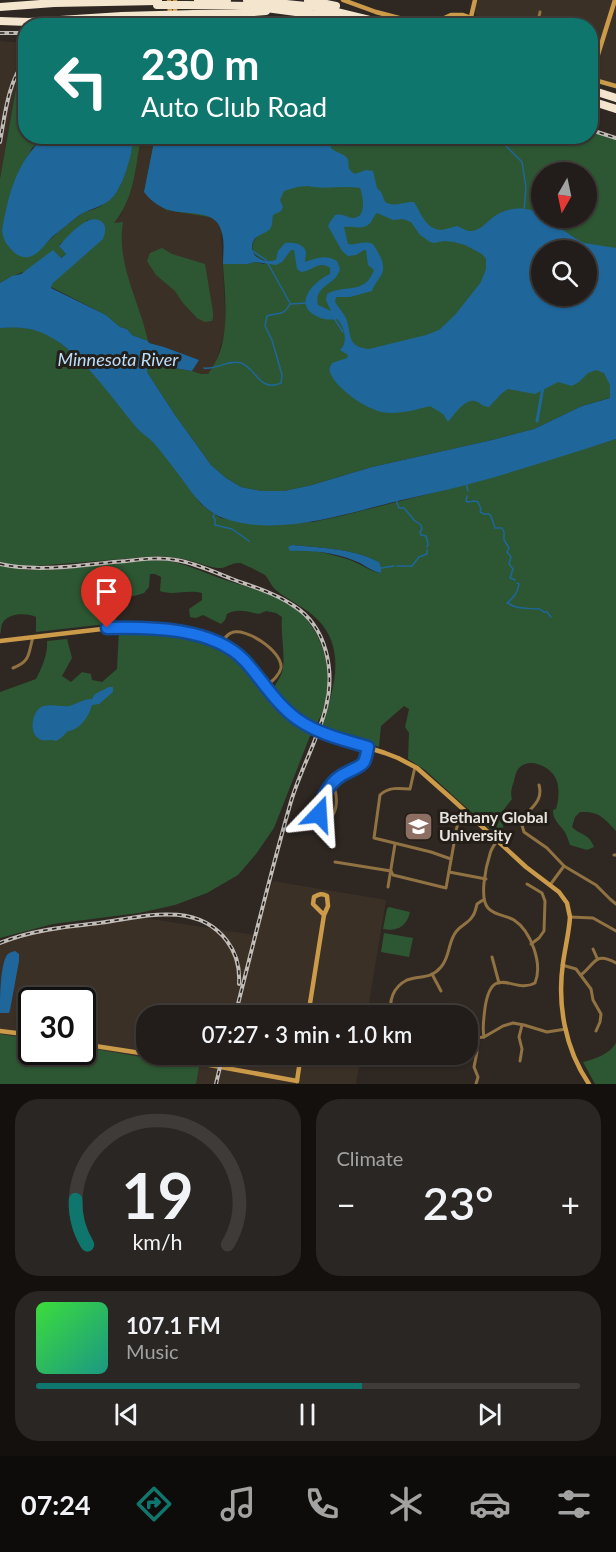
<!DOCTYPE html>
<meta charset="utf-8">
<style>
body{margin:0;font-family:Lato,sans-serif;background:#2a2623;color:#f1f3f6;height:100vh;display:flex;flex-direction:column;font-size:22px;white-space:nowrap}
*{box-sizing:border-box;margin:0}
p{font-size:20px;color:#a2a2a2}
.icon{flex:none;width:33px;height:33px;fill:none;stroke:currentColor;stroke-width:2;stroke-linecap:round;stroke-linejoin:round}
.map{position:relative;height:1084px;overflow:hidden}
.panel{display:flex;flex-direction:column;gap:15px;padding:15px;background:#13100e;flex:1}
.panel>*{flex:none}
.hud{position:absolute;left:18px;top:18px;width:580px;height:126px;border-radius:24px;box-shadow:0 2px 4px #0004,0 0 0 2px #3f3b39;background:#0f766e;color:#fff;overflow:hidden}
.needle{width:39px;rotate:189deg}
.buttons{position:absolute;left:531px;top:162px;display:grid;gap:12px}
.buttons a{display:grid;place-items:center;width:66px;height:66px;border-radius:50%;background:#221d1a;box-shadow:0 2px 4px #0004,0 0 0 2px #3f3b39;font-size:30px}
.speed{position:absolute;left:18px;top:987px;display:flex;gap:12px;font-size:30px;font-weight:700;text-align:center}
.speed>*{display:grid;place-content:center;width:78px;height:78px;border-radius:50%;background:#221d1a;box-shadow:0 2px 4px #0004,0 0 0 2px #3f3b39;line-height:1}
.speed .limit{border:3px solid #111;border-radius:9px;background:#fff;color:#111}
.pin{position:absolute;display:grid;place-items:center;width:51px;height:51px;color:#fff;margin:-62px -26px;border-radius:50% 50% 50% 0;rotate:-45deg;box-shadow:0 0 6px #0007}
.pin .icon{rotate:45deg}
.me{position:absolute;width:66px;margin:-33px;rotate:20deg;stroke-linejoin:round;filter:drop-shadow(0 0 4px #0008)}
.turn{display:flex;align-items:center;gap:21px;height:126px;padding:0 24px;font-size:27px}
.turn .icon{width:78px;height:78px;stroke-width:2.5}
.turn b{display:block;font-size:42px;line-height:51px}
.big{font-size:45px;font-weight:600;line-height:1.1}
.panel .widget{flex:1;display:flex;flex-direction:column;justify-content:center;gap:9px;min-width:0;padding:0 21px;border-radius:24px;background:#2a2623}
.panel .dial{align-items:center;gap:0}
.dial svg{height:156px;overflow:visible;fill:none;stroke:#3f3b39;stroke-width:7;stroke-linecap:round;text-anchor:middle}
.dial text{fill:#f1f3f6;stroke:none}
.song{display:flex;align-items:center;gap:18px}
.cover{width:72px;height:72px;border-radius:9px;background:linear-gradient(135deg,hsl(120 70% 55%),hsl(170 70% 35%))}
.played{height:6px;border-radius:3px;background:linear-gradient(90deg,#0f766e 60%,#3f3b39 60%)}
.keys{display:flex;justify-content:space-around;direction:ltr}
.heat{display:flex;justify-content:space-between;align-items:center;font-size:33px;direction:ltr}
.panel .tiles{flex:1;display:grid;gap:15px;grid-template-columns:1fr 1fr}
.widget:last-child{grid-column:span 2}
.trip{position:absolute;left:136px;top:1005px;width:342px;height:60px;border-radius:24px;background:#221d1a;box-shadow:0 2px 4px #0004,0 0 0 2px #3f3b39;font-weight:600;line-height:60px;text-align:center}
.menu{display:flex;height:96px;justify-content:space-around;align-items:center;background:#0e0c0a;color:#a2a2a2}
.menu .icon{width:42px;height:42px}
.menu .current{color:#0f766e}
.menu b{font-size:27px;color:#f1f3f6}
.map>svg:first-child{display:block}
.built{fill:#3b3026;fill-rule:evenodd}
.green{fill:#2d5732;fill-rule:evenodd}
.water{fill:#1f679b;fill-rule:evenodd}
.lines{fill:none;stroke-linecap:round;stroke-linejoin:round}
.stream{stroke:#1f679b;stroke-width:1.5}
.canal{stroke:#1f679b;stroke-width:3}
.street{stroke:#917242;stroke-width:3}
.secondary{stroke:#cc9b4a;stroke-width:4.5}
.highway{stroke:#f4e5cf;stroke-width:8}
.rail-casing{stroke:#c1bcb8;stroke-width:4}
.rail{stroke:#241e18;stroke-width:1.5;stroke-dasharray:4.5;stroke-linecap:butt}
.secondary-bridge{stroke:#cc9b4a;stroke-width:4.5}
.highway-bridge{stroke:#f4e5cf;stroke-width:8}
.route-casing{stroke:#114b97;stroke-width:15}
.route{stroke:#1a73e8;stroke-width:10}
.labels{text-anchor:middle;stroke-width:6;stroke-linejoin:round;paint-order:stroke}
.poi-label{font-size:16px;font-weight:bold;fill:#e7e3df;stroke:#241e18;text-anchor:start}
.water-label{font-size:18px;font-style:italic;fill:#bcdefc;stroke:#241e18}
</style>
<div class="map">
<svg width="616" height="1084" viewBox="0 0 616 1084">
<rect width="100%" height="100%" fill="#2e2722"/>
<g class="built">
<polygon points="478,0 616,0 616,84 591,76 591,26 489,25 476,15 475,8"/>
<polygon points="0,41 24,43 0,179"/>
<polygon points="141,137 155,137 144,191 166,210 209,216 218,222 221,230 226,328 215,365 208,374 201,374 192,371 199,360 164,347 149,343 106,315 105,233 121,215 127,202 134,179"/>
<path d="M 273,881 L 386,900 L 367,1015 L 147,1016 L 147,1054 L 361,1055 L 356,1084 L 0,1084 L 0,942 L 30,930 L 131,916 L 255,935 ZM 32,1000 L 82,1000 L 82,1052 L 32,1052 Z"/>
</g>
<g class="green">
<path d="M 24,43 L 25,43 L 26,136 L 45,137 L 32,148 L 12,190 L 2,230 L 34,255 C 48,241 63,227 80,215 C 87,210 94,210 101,206 C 105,202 112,199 115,194 C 124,184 133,150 133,137 L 141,137 C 136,165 134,200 114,223 L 123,222 C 116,264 139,300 148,341 L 132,335 L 127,329 L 120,327 L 106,315 L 51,287 L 89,219 L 59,245 L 66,254 C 56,262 42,264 31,269 C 20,273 10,277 0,283 L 0,179 Z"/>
<path d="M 591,129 L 616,137 L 616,396 L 582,406 L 534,429 L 492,440 L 372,467 L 312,485 L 284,491 L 261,491 L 241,487 L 226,478 L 211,465 L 175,415 L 147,372 L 147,367 L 150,364 L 192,371 L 201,374 L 208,374 C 232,344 225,300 223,264 L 248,264 L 255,262 L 264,264 L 273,261 C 260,262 245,252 256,238 C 259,234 266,231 271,227 L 166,210 L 150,198 L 144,192 L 155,137 L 591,136 ZM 542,172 L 586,172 L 586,218 L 542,218 ZM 542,250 L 586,250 L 586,296 L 542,296 Z"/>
<polygon points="162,248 172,254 205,264 213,312 213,317 212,321 205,322 197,318 183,303 175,291 156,275 147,261 150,253"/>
<path d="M 14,327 C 23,328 33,328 42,332 C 70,344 104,385 123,409 L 128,385 L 182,479 L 201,504 L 211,512 L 221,518 L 252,524 L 313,522 L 341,516 L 476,482 L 616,439 L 616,831 C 604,818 599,811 580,812 L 575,817 L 572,827 C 581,836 589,833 594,847 L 587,850 L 570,845 C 568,839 566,832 561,827 C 556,821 553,818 553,810 L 556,809 C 559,800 560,785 555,777 C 549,766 529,757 519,768 C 516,771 515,777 514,781 C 512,787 510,793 512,799 L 502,812 L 501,818 C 503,823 505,836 503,841 L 425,770 L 408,759 L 409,733 L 405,727 L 409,709 L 404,706 L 381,726 L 379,747 L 321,727 C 333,693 348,649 317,619 C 305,607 289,601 276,590 C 271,586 269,579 265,575 C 262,573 244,564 240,563 C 232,562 225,569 218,568 C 208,567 200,563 191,561 C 181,558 170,557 159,556 L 35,566 L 15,565 L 0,562 L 0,328 ZM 292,545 C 322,548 351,548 379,562 L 380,573 C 369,571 361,564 350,560 C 329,553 310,550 289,547 Z"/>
<path d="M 151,560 C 158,561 167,560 174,562 C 190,566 206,573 222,579 C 247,587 277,594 298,611 C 329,637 337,690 316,725 C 299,717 281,705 274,688 C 276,683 279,679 281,675 C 287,662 280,632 282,617 L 276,613 L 266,611 L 259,614 C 248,612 237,608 227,614 L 225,620 L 221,624 L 203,615 L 196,618 L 190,617 L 189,609 L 202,600 L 202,593 C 188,589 173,596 160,591 L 161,577 L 155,574 L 150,574 L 149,587 L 144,593 L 134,596 L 118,595 C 115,604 117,613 115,623 L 36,632 L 36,617 C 27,613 8,612 2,624 C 1,627 1,631 0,635 L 0,565 L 26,570 L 56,570 Z"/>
<path d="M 119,630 C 155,632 202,631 231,655 C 253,672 267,699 289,716 C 296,722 305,726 312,731 L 274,828 L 256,854 L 238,875 L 207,893 L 175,905 L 139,913 L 53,924 L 0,938 L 0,692 L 36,679 C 42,667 48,654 47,641 L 67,639 L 72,658 L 62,676 L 71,682 L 82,672 L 91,674 L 92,680 L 102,682 L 117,669 Z"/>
<path d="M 389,907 L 410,912 C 407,926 397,932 383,929 L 387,909 Z"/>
<polygon points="384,933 413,938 409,957 381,952"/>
<polygon points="0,1034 31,1039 32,1052 82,1052 83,1047 199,1067 196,1084 0,1084"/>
<path d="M 616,1043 L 616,1084 L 595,1084 L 583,1062 C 595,1059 610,1054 616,1043 Z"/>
</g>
<g class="water">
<path d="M 45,136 L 133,137 C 133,152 125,180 116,193 C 106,208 90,207 77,217 C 69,223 61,230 52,237 C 45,244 38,256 28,257 C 22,258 16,255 12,250 C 6,244 3,239 2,230 C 9,193 16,163 45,136 Z"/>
<path d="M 155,137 L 331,137 L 330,140 L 331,148 C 335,152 341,153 345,156 C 353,163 343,167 355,174 L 366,170 L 373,171 L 377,188 L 381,192 L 385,202 C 396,208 403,201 414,202 C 421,213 426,230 442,230 C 447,229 452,227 457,226 C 464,229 468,233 476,230 C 482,228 486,223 491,219 C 504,207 527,205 541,215 L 542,218 L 546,218 L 576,239 L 584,243 L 616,248 L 616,439 C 570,454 523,469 477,482 C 452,489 427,494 402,500 C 348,513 277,538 223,518 C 201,510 189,488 176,471 C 168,461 161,451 153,442 C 148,437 141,433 136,427 C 112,398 76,345 40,332 C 27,327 14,327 0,328 L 0,283 L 12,276 L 21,274 L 53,250 L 61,258 L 66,254 L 59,246 C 67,237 89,211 102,222 C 107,226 105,233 103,239 L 53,283 L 51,288 L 106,315 L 120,327 L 127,329 L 132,335 L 148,341 L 149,343 L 164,347 L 199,360 L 192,371 L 150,364 L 147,367 L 147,372 L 175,415 L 211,465 L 226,478 L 241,487 L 261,491 L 284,491 L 312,485 L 372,467 L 492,440 L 534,429 L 582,406 L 610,398 L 610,385 L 604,373 L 596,370 L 588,373 L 579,382 L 572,386 L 558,382 L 535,394 L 508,389 L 501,394 L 489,407 C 480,406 482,403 475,401 C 465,398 454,415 448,422 L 443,414 L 430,406 C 418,409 405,413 392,413 C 386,413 379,412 373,409 C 361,405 334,386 330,372 C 329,368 330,367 332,363 L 347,358 L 348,355 L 340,350 C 349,343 344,326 337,319 C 330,320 325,320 318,317 C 291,305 314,281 330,274 L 330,268 C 319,260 313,271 301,272 L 297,269 L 294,250 L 291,250 L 282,262 L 276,265 L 255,262 L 248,264 L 223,264 C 223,253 225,241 221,230 C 215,208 184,216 166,209 C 158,206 149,199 144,192 ZM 308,186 C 325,190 343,185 360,188 C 363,195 367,217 354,218 C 346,218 344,213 335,215 L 330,222 L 328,226 L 342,251 L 348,256 L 356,255 L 364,250 L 366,250 L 368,265 L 374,270 C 365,295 345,284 327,294 L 326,300 L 331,311 L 318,305 C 313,285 336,286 340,269 L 337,261 C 325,254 317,258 305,262 C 305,259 306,256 306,252 C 304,243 292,242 285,243 L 278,251 L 276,260 C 263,264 246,255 254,240 C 258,234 265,234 270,229 C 273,224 272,220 273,215 L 281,211 L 283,207 L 280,200 L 284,191 L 297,187 ZM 377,213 L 393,220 L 403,219 L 411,222 L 420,235 L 430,242 L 434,243 L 444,241 L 454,242 L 465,245 L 482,254 L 486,259 L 486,269 L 481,282 L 455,315 L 439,330 L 426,335 L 369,349 C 346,347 352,334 346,318 C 343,312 338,307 335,302 L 336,297 L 350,297 L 372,291 C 374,285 377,282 380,277 C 388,266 379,254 373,244 C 362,240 356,246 348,244 L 344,227 C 353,226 364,231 371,222 C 373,219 374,215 377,213 ZM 542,250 L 586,250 L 586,296 L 542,296 Z"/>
<path d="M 292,545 C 322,548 351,548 379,562 L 381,568 L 381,573 C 372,571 367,567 360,563 C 338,553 314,550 290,551 L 288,547 Z"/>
<path d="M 109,687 L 113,687 L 113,692 L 99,704 L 92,705 C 89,716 80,730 68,731 L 61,738 L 56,741 C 49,738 44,743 38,738 C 28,731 33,708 44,706 C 52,704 61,707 69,706 C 77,704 83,699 92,699 L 95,694 Z"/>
<path d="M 15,951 L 19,954 L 19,961 L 10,1010 L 9,1013 L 0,1013 C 0,999 0,966 7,955 C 10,952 12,952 15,951 Z"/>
</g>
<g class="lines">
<g class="stream">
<polyline points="160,26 160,22"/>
<polyline points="496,136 522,162 526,187 524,211"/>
<polyline points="251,250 266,260 290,303"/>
<polyline points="334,318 343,332"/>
<path d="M 204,368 C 217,370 229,359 241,363 C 256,368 260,393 281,383 L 282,375 L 272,340 L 265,326 L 267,316 C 278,312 283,317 290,304 L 306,303"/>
<polyline points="466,483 468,491"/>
<polyline points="467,496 466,501 468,502 475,501 478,502 481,509 480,512 484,514 489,514 491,516 495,528 502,528 504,532 504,540 509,548 507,552 511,557 509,564 513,569 510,578 515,580"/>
<polyline points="396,500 399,508 404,508 414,520 421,525 422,529 420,532 421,535 426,536 428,544 427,547"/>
<polyline points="215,513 213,517 215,519 215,525 232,529 249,541"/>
<polyline points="397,566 412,566 419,557 427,554 427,550"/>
<polyline points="381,568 394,566"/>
<path d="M 517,583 L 519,584 C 518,593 513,598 507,603 C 510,604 513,606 516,607 C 519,608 536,609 540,609 L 544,612 L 547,612 L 551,617"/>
</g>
<polyline class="canal" points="537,421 543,387"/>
<g class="street">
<polyline points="537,26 540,12"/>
<path d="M 221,643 C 224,640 226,635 231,633 C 244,626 283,651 281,668 C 279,676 272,681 266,686"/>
<path d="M 13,668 C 31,661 28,654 33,637"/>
<path d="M 415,767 L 410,789 C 399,788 388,787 380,795 L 374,838 L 431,852 L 451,859"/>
<path d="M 332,783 C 325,794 317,806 321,819 C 339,823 339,794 332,783 L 343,774 L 361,765 L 365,761 L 368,747"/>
<path d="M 539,785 C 544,803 528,808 521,822 L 524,832 L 547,848 L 564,866 L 596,885 L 610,899 L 616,904"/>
<polyline points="614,855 616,855"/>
<polyline points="335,862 391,871 393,875 446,888 458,821 464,811"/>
<polyline points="449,872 486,879"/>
<polyline points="527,884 542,893 545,901 544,931 539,938 531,944"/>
<polyline points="550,885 564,866"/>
<polyline points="388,887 395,844"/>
<polyline points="570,917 593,918 616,931"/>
<polyline points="593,949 597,958"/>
<polyline points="492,957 499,983"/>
<polyline points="562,965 576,969 591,989 593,1000 601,1014 600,1022 596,1031"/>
<polyline points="432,974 441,991"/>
<path d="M 581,975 C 595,964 595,951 616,963"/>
<path d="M 392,1016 C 388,1001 393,987 407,980 C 420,975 430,980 441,967 C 449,958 448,947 453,937 C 457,926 467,925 472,917 C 475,914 476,908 477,904 L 483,900"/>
<path d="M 484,1037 C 482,1028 484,1017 485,1008 C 492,961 514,995 535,983 C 543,964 531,931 514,920 C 506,915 495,916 488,908 C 479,898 486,866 490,854 C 491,849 494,845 497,841"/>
<polyline points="468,1039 484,1037 503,1026 513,1023 524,1025 547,1032 566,1029"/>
<polyline points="476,1039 477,1052 474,1067 478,1077 476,1084"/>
<polyline points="520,1061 522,1049 519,1037 522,1025"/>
</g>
<g class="secondary">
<polyline points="169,0 171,26"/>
<polyline points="343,0 376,12 418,23 436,22 451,15 463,15 480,21 485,26"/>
<polyline points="471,17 475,0"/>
<polyline points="175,26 175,0"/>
<polyline points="591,77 615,0"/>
<polyline points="591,79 616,86"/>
<polyline points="0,641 119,627 190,633 202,636 221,643 238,654 287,710 297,719 311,727"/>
<path d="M 325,734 L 385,753 L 398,758 L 417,768 L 452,799 L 526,867 L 559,892 L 567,903 L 570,917 C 569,933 565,948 563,963 C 557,1004 565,1049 589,1084"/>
<path d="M 308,1016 L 324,915 L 328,906 L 327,896 C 322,893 319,894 314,897 L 313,904 L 324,915"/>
<polyline points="0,1031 32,1035"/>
<polyline points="82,1044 147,1054"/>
<polyline points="149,1054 297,1081"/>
<polyline points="297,1081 301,1054"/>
</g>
<g class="highway">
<polyline points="247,0 316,7 386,24"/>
<polyline points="308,0 336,6"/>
<polyline points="198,1 227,0"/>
<polyline points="186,5 250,6 326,16 358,26"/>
<polyline points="0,7 54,3 158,1"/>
<polyline points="0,21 29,22 122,16 195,14"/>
<polyline points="176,26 184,17 195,14 233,14 266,11"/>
<polyline points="591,90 616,98"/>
<polyline points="591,101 616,109"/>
</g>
<defs>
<g id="rail">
<polyline points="0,33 26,33"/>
<polyline points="591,130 616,138"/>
<path d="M 0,142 C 5,114 8,82 26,59"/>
<path d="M 0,564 C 41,573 85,564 126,561 C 143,559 160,557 176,560 C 195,563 214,572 232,579 C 253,587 275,593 294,606 C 327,627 335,671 326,707 C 318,740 299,772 290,805 C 270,875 253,945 235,1016"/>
<path d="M 0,943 C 31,930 65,927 99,923 C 142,917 196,900 227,941 C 237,954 240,968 239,984"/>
<polyline points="216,1084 223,1054"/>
</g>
</defs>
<use href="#rail" class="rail-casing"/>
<use href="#rail" class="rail"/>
<polyline class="secondary-bridge" points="311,727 325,734"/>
<polyline class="highway-bridge" points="157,5 186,5"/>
</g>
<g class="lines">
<defs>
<path id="route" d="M 107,628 C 150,627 213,627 245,661 C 262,680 276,704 297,719 C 318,734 344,740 368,747 C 367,752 366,758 364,762 C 361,767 353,769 348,772 C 331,779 321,796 319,814"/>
</defs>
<use href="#route" class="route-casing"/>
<use href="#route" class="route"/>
</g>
<defs>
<symbol id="university-square" viewBox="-11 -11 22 22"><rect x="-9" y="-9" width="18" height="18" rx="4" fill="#8d6e63" stroke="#241e18"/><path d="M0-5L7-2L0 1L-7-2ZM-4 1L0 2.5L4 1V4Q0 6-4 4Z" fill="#fff"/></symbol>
</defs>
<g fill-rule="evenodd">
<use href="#university-square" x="402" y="810" width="33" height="33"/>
</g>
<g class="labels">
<g class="poi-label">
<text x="439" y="823">Bethany Global<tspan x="439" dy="18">University</tspan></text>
</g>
<g class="water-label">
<text x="118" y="366">Minnesota River</text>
</g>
</g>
</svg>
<div class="buttons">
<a><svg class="needle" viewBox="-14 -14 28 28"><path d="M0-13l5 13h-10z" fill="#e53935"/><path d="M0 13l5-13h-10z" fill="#a2a2a2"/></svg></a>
<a><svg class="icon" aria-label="search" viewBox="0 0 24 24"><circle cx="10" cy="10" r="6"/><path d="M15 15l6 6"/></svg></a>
</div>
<div class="speed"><div class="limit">30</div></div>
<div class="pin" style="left:107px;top:628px;background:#d93025"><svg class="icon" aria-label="arrive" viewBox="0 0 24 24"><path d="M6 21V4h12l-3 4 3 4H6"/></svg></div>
<svg class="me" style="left:319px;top:814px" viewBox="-20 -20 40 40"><path d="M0-17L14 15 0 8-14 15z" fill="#1a73e8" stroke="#fff" stroke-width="4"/></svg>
<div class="trip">07:27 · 3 min · 1.0 km</div>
<div class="hud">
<div class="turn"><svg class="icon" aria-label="left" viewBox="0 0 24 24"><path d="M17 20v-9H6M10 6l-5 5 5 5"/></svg><div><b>230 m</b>Auto Club Road</div></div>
</div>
</div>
<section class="panel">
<div class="tiles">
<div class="widget dial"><svg viewBox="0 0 100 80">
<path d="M14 69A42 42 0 1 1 86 69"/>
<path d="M14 69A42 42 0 0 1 8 46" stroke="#0f766e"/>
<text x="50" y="56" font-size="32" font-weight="700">19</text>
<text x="50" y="72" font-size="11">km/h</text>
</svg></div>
<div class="widget"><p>Climate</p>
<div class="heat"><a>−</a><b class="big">23°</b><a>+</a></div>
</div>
<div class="widget">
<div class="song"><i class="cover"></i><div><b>107.1 FM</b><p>Music</p></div></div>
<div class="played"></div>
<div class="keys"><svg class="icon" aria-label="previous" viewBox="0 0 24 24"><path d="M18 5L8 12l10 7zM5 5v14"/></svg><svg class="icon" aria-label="pause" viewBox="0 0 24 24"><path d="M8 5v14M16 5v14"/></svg><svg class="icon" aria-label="next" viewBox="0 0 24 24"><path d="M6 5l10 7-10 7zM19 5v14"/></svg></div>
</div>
</div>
</section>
<nav class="menu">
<b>07:24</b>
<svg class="icon current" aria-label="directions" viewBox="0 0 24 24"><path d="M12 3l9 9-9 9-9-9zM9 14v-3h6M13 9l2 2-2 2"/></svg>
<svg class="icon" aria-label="music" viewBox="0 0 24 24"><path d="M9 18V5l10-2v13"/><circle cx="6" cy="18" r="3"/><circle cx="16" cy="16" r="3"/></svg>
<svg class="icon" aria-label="phone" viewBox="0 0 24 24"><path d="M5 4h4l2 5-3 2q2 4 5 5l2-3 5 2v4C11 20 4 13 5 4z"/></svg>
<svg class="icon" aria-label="climate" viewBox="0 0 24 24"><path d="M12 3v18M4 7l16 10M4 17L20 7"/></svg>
<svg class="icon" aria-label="car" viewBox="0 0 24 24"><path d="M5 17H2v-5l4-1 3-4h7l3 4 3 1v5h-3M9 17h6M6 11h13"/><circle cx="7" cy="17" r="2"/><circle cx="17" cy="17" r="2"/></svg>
<svg class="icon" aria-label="filters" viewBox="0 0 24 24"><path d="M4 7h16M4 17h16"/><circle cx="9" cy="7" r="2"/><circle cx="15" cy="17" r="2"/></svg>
</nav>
